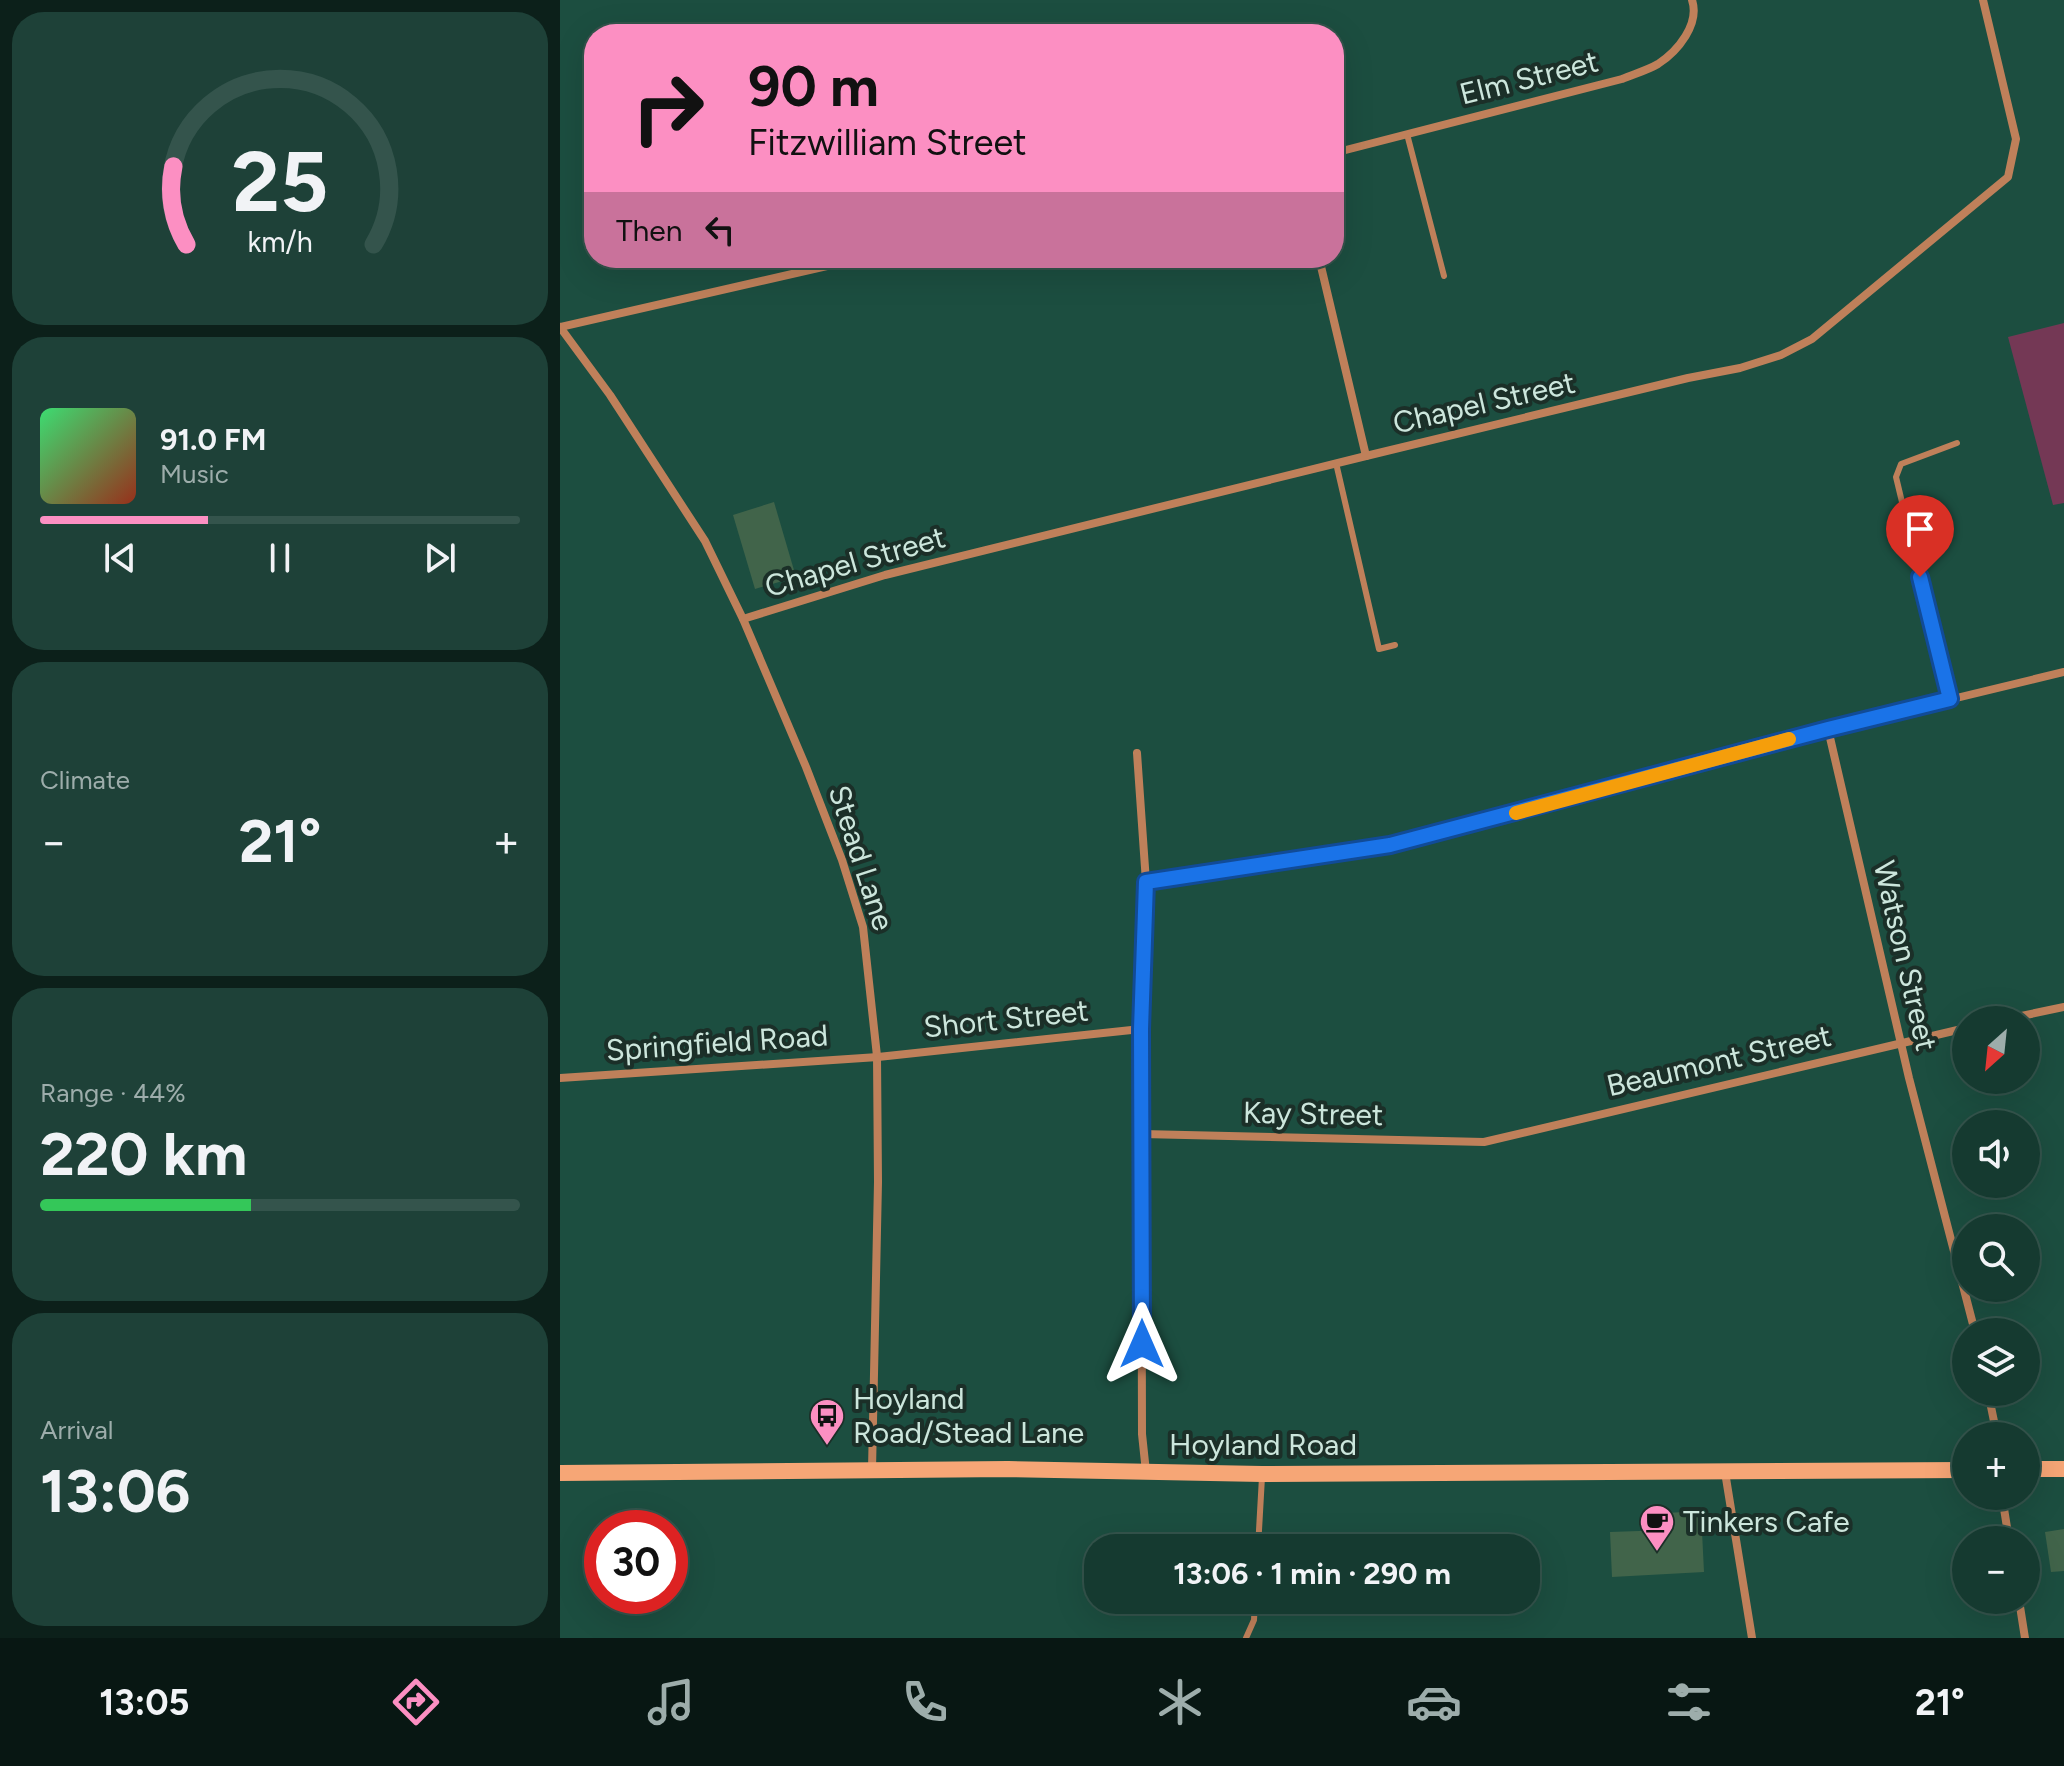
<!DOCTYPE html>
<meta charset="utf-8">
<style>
body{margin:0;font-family:Figtree,sans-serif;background:#1e4138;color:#f1f3f6;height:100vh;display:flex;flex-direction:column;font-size:30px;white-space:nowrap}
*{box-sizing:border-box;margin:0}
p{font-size:26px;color:#9dadab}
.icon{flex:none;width:44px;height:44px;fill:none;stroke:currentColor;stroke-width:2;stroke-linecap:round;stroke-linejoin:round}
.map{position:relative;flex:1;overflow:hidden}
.side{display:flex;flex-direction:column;gap:12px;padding:12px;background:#0c201a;width:560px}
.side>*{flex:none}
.hud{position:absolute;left:24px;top:24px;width:760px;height:244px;border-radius:32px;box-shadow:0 8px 32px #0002,0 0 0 2px #34544c;background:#fc8fc2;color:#111;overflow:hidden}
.needle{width:52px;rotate:207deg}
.fabs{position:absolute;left:1392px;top:1006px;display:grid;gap:16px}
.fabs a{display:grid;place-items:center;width:88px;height:88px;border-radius:50%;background:#153a30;box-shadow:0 8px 32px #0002,0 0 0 2px #34544c;font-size:40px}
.speed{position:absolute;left:24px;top:1510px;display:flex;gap:16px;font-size:40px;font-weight:700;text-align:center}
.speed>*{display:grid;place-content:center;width:104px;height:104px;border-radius:50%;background:#153a30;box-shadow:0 8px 32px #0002,0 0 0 2px #34544c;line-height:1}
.speed .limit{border:12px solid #d22;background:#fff;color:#111}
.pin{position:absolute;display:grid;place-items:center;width:68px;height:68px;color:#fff;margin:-82px -34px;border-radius:50% 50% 50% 0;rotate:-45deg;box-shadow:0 0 8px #0007}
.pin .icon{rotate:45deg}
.me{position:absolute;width:88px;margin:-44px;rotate:0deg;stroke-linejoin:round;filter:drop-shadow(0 0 6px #0008)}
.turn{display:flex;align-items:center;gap:28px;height:168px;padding:0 32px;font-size:36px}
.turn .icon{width:104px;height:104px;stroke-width:2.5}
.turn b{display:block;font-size:56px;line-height:68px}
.then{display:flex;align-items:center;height:76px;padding:0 32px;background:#0003;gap:16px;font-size:30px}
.big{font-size:60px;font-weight:700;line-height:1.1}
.side .card{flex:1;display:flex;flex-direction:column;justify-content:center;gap:12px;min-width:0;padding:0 28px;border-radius:32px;background:#1e4138}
.side .dial{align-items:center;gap:0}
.dial svg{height:208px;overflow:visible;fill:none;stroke:#34544c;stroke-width:7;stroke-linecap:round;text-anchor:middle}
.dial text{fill:#f1f3f6;stroke:none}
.song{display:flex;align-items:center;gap:24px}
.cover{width:96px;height:96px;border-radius:12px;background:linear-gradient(135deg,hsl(140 70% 55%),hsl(10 70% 35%))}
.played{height:8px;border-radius:4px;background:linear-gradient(90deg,#fc8fc2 35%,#34544c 35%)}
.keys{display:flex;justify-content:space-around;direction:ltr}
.heat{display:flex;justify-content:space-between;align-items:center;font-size:44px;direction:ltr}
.charge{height:12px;border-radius:6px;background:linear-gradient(90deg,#34c759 44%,#34544c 0)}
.trip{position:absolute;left:524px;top:1534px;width:456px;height:80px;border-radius:32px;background:#153a30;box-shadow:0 8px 32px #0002,0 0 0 2px #34544c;font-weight:700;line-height:80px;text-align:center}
.tabs{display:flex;height:128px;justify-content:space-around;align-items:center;background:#081713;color:#9dadab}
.tabs .icon{width:56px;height:56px}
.tabs .selected{color:#fc8fc2}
.tabs b{font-size:36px;color:#f1f3f6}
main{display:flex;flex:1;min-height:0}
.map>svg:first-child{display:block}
.green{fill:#743855}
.building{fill:#41644a}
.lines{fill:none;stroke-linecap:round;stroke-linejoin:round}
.lane{stroke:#bf805a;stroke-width:6}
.street{stroke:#bf805a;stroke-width:8}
.secondary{stroke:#f6a676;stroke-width:16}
.route-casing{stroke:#114b97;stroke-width:20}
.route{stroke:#1a73e8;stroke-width:14}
.slow{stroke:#f59e0b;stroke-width:14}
.labels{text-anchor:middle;stroke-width:8;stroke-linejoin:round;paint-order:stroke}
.street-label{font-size:30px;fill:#cce6dc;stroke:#1b2f28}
.poi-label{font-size:30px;fill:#cce6dc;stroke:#1b2f28;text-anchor:start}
</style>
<main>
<section class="side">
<div class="card dial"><svg viewBox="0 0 100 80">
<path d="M14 69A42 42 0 1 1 86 69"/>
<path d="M14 69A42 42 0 0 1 9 39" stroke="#fc8fc2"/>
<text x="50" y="56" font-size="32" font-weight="700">25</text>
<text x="50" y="72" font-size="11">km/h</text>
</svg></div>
<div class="card">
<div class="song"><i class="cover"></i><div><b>91.0 FM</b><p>Music</p></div></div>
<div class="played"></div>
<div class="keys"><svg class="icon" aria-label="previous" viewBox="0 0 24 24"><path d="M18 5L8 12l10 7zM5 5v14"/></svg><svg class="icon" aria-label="pause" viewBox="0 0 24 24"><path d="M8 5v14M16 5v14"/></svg><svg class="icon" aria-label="next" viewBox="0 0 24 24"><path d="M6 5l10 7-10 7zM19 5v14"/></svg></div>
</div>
<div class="card"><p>Climate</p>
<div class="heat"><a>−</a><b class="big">21°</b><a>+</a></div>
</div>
<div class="card"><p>Range · 44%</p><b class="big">220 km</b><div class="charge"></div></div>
<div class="card"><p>Arrival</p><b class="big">13:06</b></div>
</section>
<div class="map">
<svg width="1504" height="1638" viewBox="0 0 1504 1638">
<rect width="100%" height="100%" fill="#1c4e40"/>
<polygon class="green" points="1504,323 1504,503 1493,505 1448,337"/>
<g class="building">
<polygon points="214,502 236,577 195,589 173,515"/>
<polygon points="1141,1511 1144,1572 1052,1577 1050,1532 1107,1530 1106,1513"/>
<polygon points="1504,1529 1504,1571 1491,1572 1485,1532"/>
</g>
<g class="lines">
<g class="lane">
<polyline points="847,134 884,276"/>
<polyline points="776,463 819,649 835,645"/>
<polyline points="1360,577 1336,477 1341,464 1397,443"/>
<polyline points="698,1548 702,1477"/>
<polyline points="686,1638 694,1620 695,1600"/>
</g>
<g class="street">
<path d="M 774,153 L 1062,79 C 1074,74 1088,70 1098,64 C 1118,51 1140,24 1132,0"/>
<polyline points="759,258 806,456"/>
<polyline points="0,327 50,395 145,541 183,619 246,767 282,860 303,927 317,1056 318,1182 312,1470"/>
<polyline points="0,327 302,258"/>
<polyline points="1360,577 1390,699"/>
<polyline points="183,619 325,575 806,456 1128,378 1180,368 1221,355 1252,339 1448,177 1456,139 1423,0"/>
<polyline points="1268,729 1349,1078 1415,1332"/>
<polyline points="577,753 586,882 581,1029 582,1434 586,1472"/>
<polyline points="586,882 830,845 1268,729 1504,672"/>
<polyline points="1442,1020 1504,1007"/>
<polyline points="0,1078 318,1057 581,1029"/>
<polyline points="582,1134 924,1142 1406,1028"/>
<polyline points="1428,1392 1437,1436"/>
<polyline points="1165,1472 1192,1638"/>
<polyline points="1442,1496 1449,1540"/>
<polyline points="1459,1600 1465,1638"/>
</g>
<g class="secondary">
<polyline points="1466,1469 1504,1469"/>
<polyline points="0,1473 448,1469 702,1474 1406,1470"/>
</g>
</g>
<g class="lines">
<defs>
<polyline id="route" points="582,1344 581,1029 586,882 830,845 1268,729 1390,699 1360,577"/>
</defs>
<use href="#route" class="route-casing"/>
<use href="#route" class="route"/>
<polyline class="slow" points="956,813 1229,739"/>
</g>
<defs>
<symbol id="bus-pin" viewBox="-11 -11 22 30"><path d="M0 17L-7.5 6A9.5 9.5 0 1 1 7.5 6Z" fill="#fc8fc2" stroke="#1b2f28"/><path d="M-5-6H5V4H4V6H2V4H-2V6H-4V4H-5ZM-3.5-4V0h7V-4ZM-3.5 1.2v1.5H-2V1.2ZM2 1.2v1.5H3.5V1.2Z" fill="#111"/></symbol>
<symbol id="cafe-pin" viewBox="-11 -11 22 30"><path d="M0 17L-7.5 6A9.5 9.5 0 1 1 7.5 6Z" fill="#fc8fc2" stroke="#1b2f28"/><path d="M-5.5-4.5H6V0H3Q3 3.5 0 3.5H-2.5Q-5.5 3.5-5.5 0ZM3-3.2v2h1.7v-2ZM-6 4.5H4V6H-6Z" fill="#111"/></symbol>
</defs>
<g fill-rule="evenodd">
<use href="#bus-pin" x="247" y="1396" width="40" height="54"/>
<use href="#cafe-pin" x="1077" y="1502" width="40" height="54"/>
</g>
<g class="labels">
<g class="street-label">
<text transform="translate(969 78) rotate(-14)" y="10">Elm Street</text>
<text transform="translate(924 403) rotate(-13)" y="10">Chapel Street</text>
<text transform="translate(295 562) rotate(-16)" y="10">Chapel Street</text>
<text transform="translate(301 858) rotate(72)" y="10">Stead Lane</text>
<text transform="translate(1345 956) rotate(77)" y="10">Watson Street</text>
<text transform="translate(446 1019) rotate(-6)" y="10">Short Street</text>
<text transform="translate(157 1043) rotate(-4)" y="10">Springfield Road</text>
<text transform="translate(1159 1061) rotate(-13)" y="10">Beaumont Street</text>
<text transform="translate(753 1114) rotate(1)" y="10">Kay Street</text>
<text x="703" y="1455">Hoyland Road</text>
</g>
<g class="poi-label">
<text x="293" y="1409">Hoyland<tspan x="293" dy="34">Road/Stead Lane</tspan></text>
<text x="1123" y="1532">Tinkers Cafe</text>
</g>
</g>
</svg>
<div class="fabs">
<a><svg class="needle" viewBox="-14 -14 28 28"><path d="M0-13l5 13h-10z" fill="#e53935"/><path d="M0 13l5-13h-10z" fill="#9dadab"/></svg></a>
<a><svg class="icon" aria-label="sound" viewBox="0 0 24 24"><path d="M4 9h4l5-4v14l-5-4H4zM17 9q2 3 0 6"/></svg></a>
<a><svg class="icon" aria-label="search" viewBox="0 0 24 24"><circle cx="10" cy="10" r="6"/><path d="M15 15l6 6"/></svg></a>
<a><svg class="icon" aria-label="layers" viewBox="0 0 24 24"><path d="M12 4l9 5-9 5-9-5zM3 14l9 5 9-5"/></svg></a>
<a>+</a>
<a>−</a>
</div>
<div class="speed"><div class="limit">30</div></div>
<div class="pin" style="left:1360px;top:577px;background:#d93025"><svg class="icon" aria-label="arrive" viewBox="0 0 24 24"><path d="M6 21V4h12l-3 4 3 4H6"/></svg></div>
<svg class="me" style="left:582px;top:1344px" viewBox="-20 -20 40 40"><path d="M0-17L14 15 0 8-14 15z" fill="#1a73e8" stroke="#fff" stroke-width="4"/></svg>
<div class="trip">13:06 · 1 min · 290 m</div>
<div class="hud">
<div class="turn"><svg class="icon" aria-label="right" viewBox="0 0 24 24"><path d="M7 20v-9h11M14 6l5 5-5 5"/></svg><div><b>90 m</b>Fitzwilliam Street</div></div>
<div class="then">Then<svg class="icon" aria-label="left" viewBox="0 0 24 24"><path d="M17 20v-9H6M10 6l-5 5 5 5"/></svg></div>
</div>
</div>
</main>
<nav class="tabs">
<b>13:05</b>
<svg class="icon selected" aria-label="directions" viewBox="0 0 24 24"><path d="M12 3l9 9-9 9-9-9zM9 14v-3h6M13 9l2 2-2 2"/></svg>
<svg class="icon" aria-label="music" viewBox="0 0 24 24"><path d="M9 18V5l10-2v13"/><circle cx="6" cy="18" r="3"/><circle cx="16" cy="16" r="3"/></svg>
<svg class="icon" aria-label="phone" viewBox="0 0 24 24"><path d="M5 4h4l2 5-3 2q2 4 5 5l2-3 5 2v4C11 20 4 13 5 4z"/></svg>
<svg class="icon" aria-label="climate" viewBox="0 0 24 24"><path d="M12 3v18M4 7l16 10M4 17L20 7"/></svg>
<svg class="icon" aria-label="car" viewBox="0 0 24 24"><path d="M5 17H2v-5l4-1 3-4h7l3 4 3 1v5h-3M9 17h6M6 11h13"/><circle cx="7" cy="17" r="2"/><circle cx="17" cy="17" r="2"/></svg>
<svg class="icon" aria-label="filters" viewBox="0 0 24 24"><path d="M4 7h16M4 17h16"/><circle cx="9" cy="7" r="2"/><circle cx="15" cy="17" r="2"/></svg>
<b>21°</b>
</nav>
